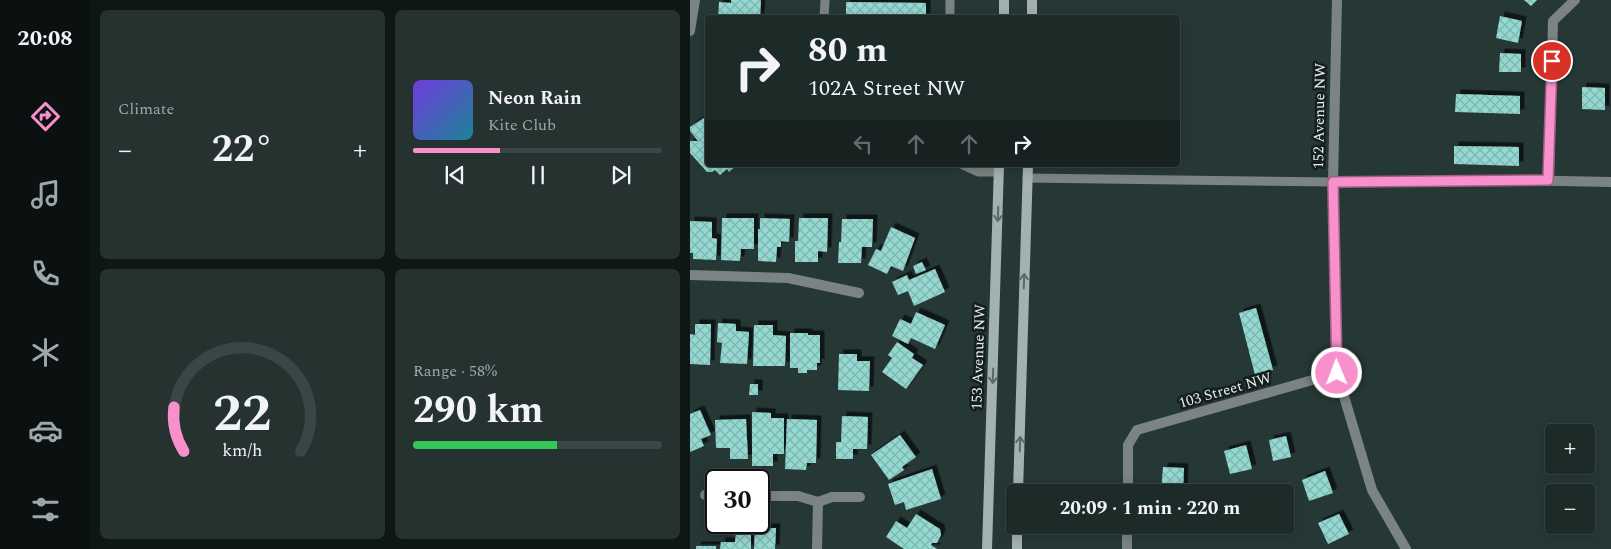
<!DOCTYPE html>
<meta charset="utf-8">
<style>
body{margin:0;font-family:Spectral,serif;background:#253230;color:#f1f3f6;height:100vh;display:flex;flex-direction:column;font-size:19px;white-space:nowrap}
*{box-sizing:border-box;margin:0}
p{font-size:16px;color:#a0a7a8}
.icon{flex:none;width:28px;height:28px;fill:none;stroke:currentColor;stroke-width:2;stroke-linecap:round;stroke-linejoin:round}
.map{position:relative;flex:1;overflow:hidden}
.panel{display:flex;flex-direction:column;gap:10px;padding:10px;background:#0f1716;width:600px}
.panel>*{flex:none}
.top-card{position:absolute;left:15px;top:15px;width:475px;height:152px;border-radius:5px;box-shadow:0 2px 12px #0003,0 0 0 1px #3a4645;background:#1c2a28;color:#f1f3f6;overflow:hidden}
.fabs{position:absolute;left:855px;top:424px;display:grid;gap:10px}
.fabs a{display:grid;place-items:center;width:50px;height:50px;border-radius:5px;background:#1c2a28;box-shadow:0 2px 12px #0003,0 0 0 1px #3a4645;font-size:25px}
.speed{position:absolute;left:15px;top:469px;display:flex;gap:10px;font-size:25px;font-weight:700;text-align:center}
.speed>*{display:grid;place-content:center;width:65px;height:65px;border-radius:50%;background:#1c2a28;box-shadow:0 2px 12px #0003,0 0 0 1px #3a4645;line-height:1}
.speed .limit{border:2px solid #111;border-radius:8px;background:#fff;color:#111}
.pin{position:absolute;display:grid;place-items:center;width:42px;height:42px;color:#fff;margin:-21px;border:2px solid #fff;border-radius:50%;box-shadow:0 1px 5px #0007}
.me{position:absolute;width:55px;margin:-28px;rotate:359deg;stroke-linejoin:round;filter:drop-shadow(0 0 4px #0008)}
.turn{display:flex;align-items:center;gap:18px;height:105px;padding:0 20px;font-size:22px}
.turn .icon{width:65px;height:65px;stroke-width:2.5}
.turn b{display:block;font-size:35px;line-height:42px}
.lanes{display:flex;align-items:center;height:48px;padding:0 20px;background:#0003;justify-content:center;gap:25px;direction:ltr}
.lanes .off{opacity:.35}
.big{font-size:38px;font-weight:700;line-height:1.1}
.panel .widget{flex:1;display:flex;flex-direction:column;justify-content:center;gap:8px;min-width:0;padding:0 18px;border-radius:8px;background:#253230}
.panel .dial{align-items:center;gap:0}
.dial svg{height:130px;overflow:visible;fill:none;stroke:#3a4645;stroke-width:7;stroke-linecap:round;text-anchor:middle}
.dial text{fill:#f1f3f6;stroke:none}
.song{display:flex;align-items:center;gap:15px}
.cover{width:60px;height:60px;border-radius:8px;background:linear-gradient(135deg,hsl(260 70% 55%),hsl(190 70% 35%))}
.played{height:5px;border-radius:2px;background:linear-gradient(90deg,#f890cb 35%,#3a4645 35%)}
.keys{display:flex;justify-content:space-around;direction:ltr}
.heat{display:flex;justify-content:space-between;align-items:center;font-size:28px;direction:ltr}
.charge{height:8px;border-radius:4px;background:linear-gradient(90deg,#34c759 58%,#3a4645 0)}
.panel .tiles{flex:1;display:grid;gap:10px;grid-template-columns:repeat(2,1fr)}
.trip{position:absolute;left:316px;top:484px;width:288px;height:50px;border-radius:5px;background:#1c2a28;box-shadow:0 2px 12px #0003,0 0 0 1px #3a4645;font-weight:700;line-height:50px;text-align:center}
main{display:flex;flex:1;min-height:0}
.dock{display:flex;flex-direction:column;width:90px;justify-content:space-around;align-items:center;background:#0b1110;color:#a0a7a8}
.dock .icon{width:35px;height:35px}
.dock .active{color:#f890cb}
.dock b{font-size:22px;color:#f1f3f6}
.map>svg:first-child{display:block}
.building{fill:url(#building-cross-hatch);filter:url(#shadow)}
.lines{fill:none;stroke-linecap:round;stroke-linejoin:round}
.lane{stroke:#7b8483;stroke-width:9}
.street{stroke:#7b8483;stroke-width:10}
.secondary{stroke:#a3b1b0;stroke-width:10}
.oneway{stroke:#5c6866}
.route-casing{stroke:#a15e84;stroke-width:12}
.route{stroke:#f890cb;stroke-width:9}
.labels{text-anchor:middle;stroke-width:5;stroke-linejoin:round;paint-order:stroke}
.street-label{font-size:15px;fill:#e5f1ef;stroke:#151e1d}
</style>
<main>
<nav class="dock">
<b>20:08</b>
<svg class="icon active" aria-label="directions" viewBox="0 0 24 24"><path d="M12 3l9 9-9 9-9-9zM9 14v-3h6M13 9l2 2-2 2"/></svg>
<svg class="icon" aria-label="music" viewBox="0 0 24 24"><path d="M9 18V5l10-2v13"/><circle cx="6" cy="18" r="3"/><circle cx="16" cy="16" r="3"/></svg>
<svg class="icon" aria-label="phone" viewBox="0 0 24 24"><path d="M5 4h4l2 5-3 2q2 4 5 5l2-3 5 2v4C11 20 4 13 5 4z"/></svg>
<svg class="icon" aria-label="climate" viewBox="0 0 24 24"><path d="M12 3v18M4 7l16 10M4 17L20 7"/></svg>
<svg class="icon" aria-label="car" viewBox="0 0 24 24"><path d="M5 17H2v-5l4-1 3-4h7l3 4 3 1v5h-3M9 17h6M6 11h13"/><circle cx="7" cy="17" r="2"/><circle cx="17" cy="17" r="2"/></svg>
<svg class="icon" aria-label="filters" viewBox="0 0 24 24"><path d="M4 7h16M4 17h16"/><circle cx="9" cy="7" r="2"/><circle cx="15" cy="17" r="2"/></svg>
</nav>
<section class="panel">
<div class="tiles">
<div class="widget"><p>Climate</p>
<div class="heat"><a>−</a><b class="big">22°</b><a>+</a></div>
</div>
<div class="widget">
<div class="song"><i class="cover"></i><div><b>Neon Rain</b><p>Kite Club</p></div></div>
<div class="played"></div>
<div class="keys"><svg class="icon" aria-label="previous" viewBox="0 0 24 24"><path d="M18 5L8 12l10 7zM5 5v14"/></svg><svg class="icon" aria-label="pause" viewBox="0 0 24 24"><path d="M8 5v14M16 5v14"/></svg><svg class="icon" aria-label="next" viewBox="0 0 24 24"><path d="M6 5l10 7-10 7zM19 5v14"/></svg></div>
</div>
<div class="widget dial"><svg viewBox="0 0 100 80">
<path d="M14 69A42 42 0 1 1 86 69"/>
<path d="M14 69A42 42 0 0 1 8 42" stroke="#f890cb"/>
<text x="50" y="56" font-size="32" font-weight="700">22</text>
<text x="50" y="72" font-size="11">km/h</text>
</svg></div>
<div class="widget"><p>Range · 58%</p><b class="big">290 km</b><div class="charge"></div></div>
</div>
</section>
<div class="map">
<svg width="921" height="549" viewBox="0 0 921 549">
<defs>
<pattern id="building-cross-hatch" width="8" height="8" patternUnits="userSpaceOnUse" patternTransform="scale(1.25)"><rect width="8" height="8" fill="#93d8d1"/><path d="M0 0l8 8M0 8l8-8" fill="none" stroke="#80b4af"/></pattern>
<filter id="shadow"><feDropShadow dx="4.5" dy="-4.5" stdDeviation="0" flood-color="#0009"/></filter>
</defs>
<rect width="100%" height="100%" fill="#263836"/>
<g class="building">
<polygon points="41,0 71,0 70,18 28,18 29,2 41,3"/>
<polygon points="834,0 847,0 841,6"/>
<polygon points="156,2 236,3 236,18 156,18"/>
<polygon points="810,16 832,21 828,43 806,38"/>
<polygon points="810,53 831,54 831,72 809,72"/>
<polygon points="892,87 915,88 915,110 892,109"/>
<polygon points="766,94 830,96 830,114 765,112"/>
<polygon points="14,118 18,122 18,165 47,165 39,172 37,169 30,175 25,170 22,172 17,172 0,153 0,141 8,141 0,131 0,127"/>
<polygon points="764,146 829,147 829,166 764,164"/>
<polygon points="32,218 64,218 64,249 51,249 50,261 31,260"/>
<polygon points="70,218 100,219 99,242 91,241 91,247 87,247 86,262 68,261 68,229 70,229"/>
<polygon points="109,218 138,218 137,252 128,251 128,262 105,262 105,241 108,241"/>
<polygon points="152,219 183,219 182,247 172,247 171,263 148,263 149,242 151,242"/>
<polygon points="0,221 22,222 22,238 27,239 26,260 3,259 3,253 0,253"/>
<polygon points="201,227 225,238 213,271 201,266 197,274 178,265 186,249 191,251"/>
<polygon points="232,262 236,270 226,274 223,266"/>
<polygon points="245,269 255,292 224,306 218,291 208,295 202,282 217,275 219,280"/>
<polygon points="566,308 583,370 565,375 549,313"/>
<polygon points="226,312 255,325 245,349 221,338 218,344 202,336 210,319 221,324"/>
<polygon points="28,323 46,324 46,331 59,332 57,364 30,363 32,343 27,342"/>
<polygon points="5,324 21,324 20,365 0,364 0,334 5,335"/>
<polygon points="64,325 83,325 83,335 96,336 95,366 63,366"/>
<polygon points="100,333 118,333 118,335 130,335 130,363 127,363 127,370 117,370 117,373 108,373 108,368 100,368"/>
<polygon points="207,342 224,354 222,358 233,365 216,389 192,372 202,358 198,355"/>
<polygon points="149,354 167,354 167,361 180,361 179,391 148,390"/>
<polygon points="60,384 68,384 68,395 59,395"/>
<polygon points="10,410 21,435 11,439 14,446 0,452 0,414"/>
<polygon points="62,412 81,413 81,418 94,418 94,454 83,454 83,466 62,466"/>
<polygon points="152,416 178,417 177,449 163,449 163,459 146,459 146,442 151,442"/>
<polygon points="56,419 58,459 40,459 40,448 26,448 25,420"/>
<polygon points="97,419 127,420 126,463 117,463 116,470 95,469"/>
<polygon points="210,435 226,457 212,467 214,470 199,480 181,455"/>
<polygon points="596,436 601,457 583,461 579,440"/>
<polygon points="556,445 562,469 540,474 534,451"/>
<polygon points="473,467 494,468 493,492 471,492"/>
<polygon points="242,469 251,499 216,510 214,502 205,505 198,484"/>
<polygon points="635,471 643,493 619,501 612,480"/>
<polygon points="226,514 250,529 251,535 247,543 242,543 241,545 247,549 214,549 196,537 206,521 217,528"/>
<polygon points="649,514 659,534 638,544 628,523"/>
<polygon points="65,528 86,528 85,549 64,549"/>
<polygon points="46,532 61,532 61,549 30,549 31,542 45,542"/>
<rect x="6" y="546" width="20" height="3"/>
</g>
<g class="lines">
<g class="lane">
<polyline points="134,18 135,0"/>
<polyline points="260,18 260,0"/>
<polyline points="273,165 288,172 309,172"/>
<polyline points="337,178 643,182"/>
</g>
<g class="street">
<polyline points="647,0 643,182 647,373 682,490 716,549"/>
<polyline points="0,31 5,0"/>
<polyline points="859,180 863,21 885,0"/>
<polyline points="643,182 825,180 921,182"/>
<polyline points="0,275 98,278 169,293"/>
<polyline points="438,492 438,445 447,430 647,373"/>
<polyline points="15,495 26,495"/>
<polyline points="69,496 108,496 128,502 127,549"/>
<polyline points="128,502 142,497 170,497"/>
<polyline points="437,549 437,525"/>
</g>
<g class="secondary">
<polyline points="314,18 314,0"/>
<polyline points="342,18 342,0"/>
<polyline points="328,492 338,165"/>
<polyline points="297,549 309,165"/>
<polyline points="327,549 327,525"/>
</g>
</g>
<defs><path id="oneway-shaft" d="M-6 0H5M1.5-3L5.5 0L1.5 3" fill="none" stroke-width="1.6" stroke-linecap="round" stroke-linejoin="round" transform="scale(1.25)"/></defs>
<g class="oneway">
<use href="#oneway-shaft" transform="translate(308 214) rotate(92)"/>
<use href="#oneway-shaft" transform="translate(334 281) rotate(-88)"/>
<use href="#oneway-shaft" transform="translate(303 376) rotate(92)"/>
<use href="#oneway-shaft" transform="translate(330 444) rotate(-88)"/>
</g>
<g class="lines">
<defs>
<polyline id="route" points="647,373 643,182 858,180 862,61"/>
</defs>
<use href="#route" class="route-casing"/>
<use href="#route" class="route"/>
</g>
<g class="labels">
<g class="street-label">
<text transform="translate(629 116) rotate(-89)" y="5">152 Avenue NW</text>
<text transform="translate(288 357) rotate(-88)" y="5">153 Avenue NW</text>
<text transform="translate(535 390) rotate(-16)" y="5">103 Street NW</text>
</g>
</g>
</svg>
<div class="fabs">
<a>+</a>
<a>−</a>
</div>
<div class="speed"><div class="limit">30</div></div>
<div class="pin" style="left:862px;top:61px;background:#d93025"><svg class="icon" aria-label="arrive" viewBox="0 0 24 24"><path d="M6 21V4h12l-3 4 3 4H6"/></svg></div>
<svg class="me" style="left:647px;top:373px" viewBox="-20 -20 40 40"><circle r="17" fill="#f890cb" stroke="#fff" stroke-width="3"/><path d="M0-11L8 9 0 5-8 9z" fill="#fff"/></svg>
<div class="trip">20:09 · 1 min · 220 m</div>
<div class="top-card">
<div class="turn"><svg class="icon" aria-label="right" viewBox="0 0 24 24"><path d="M7 20v-9h11M14 6l5 5-5 5"/></svg><div><b>80 m</b>102A Street NW</div></div>
<div class="lanes"><svg class="icon off" aria-label="left" viewBox="0 0 24 24"><path d="M17 20v-9H6M10 6l-5 5 5 5"/></svg><svg class="icon off" aria-label="ahead" viewBox="0 0 24 24"><path d="M12 20V5M6 11l6-6 6 6"/></svg><svg class="icon off" aria-label="ahead" viewBox="0 0 24 24"><path d="M12 20V5M6 11l6-6 6 6"/></svg><svg class="icon" aria-label="right" viewBox="0 0 24 24"><path d="M7 20v-9h11M14 6l5 5-5 5"/></svg></div>
</div>
</div>
</main>
